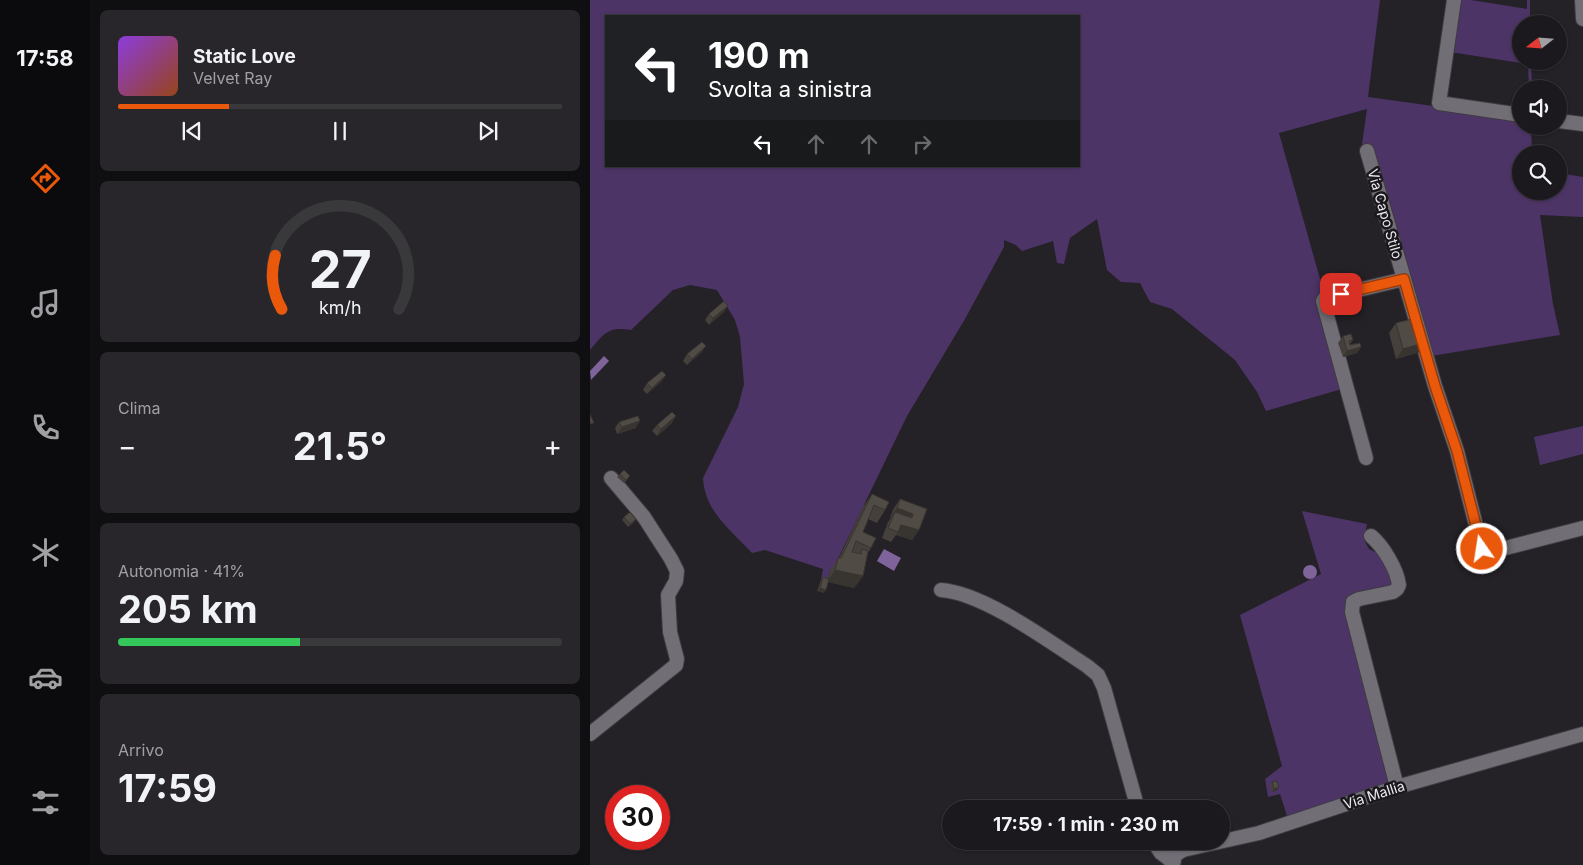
<!DOCTYPE html>
<html lang="it">
<meta charset="utf-8">
<style>
body{margin:0;font-family:Inter,sans-serif;background:#28262a;color:#f1f3f6;height:100vh;display:flex;flex-direction:column;font-size:19px;white-space:nowrap}
*{box-sizing:border-box;margin:0}
p{font-size:16px;color:#a0a0a4}
.icon{flex:none;width:28px;height:28px;fill:none;stroke:currentColor;stroke-width:2;stroke-linecap:round;stroke-linejoin:round}
.map{position:relative;flex:1;overflow:hidden}
.drawer{display:flex;flex-direction:column;gap:10px;padding:10px;background:#0f0e10;width:500px}
.drawer>*{flex:none}
.guide{position:absolute;left:15px;top:15px;width:475px;height:152px;border-radius:0px;box-shadow:0 1px 4px #0004,0 0 0 1px #39383b;background:#202124;color:#fff;overflow:hidden}
.needle{width:32px;rotate:253deg}
.fabs{position:absolute;left:922px;top:15px;display:grid;gap:10px}
.fabs a{display:grid;place-items:center;width:55px;height:55px;border-radius:50%;background:#1b191d;box-shadow:0 1px 4px #0004,0 0 0 1px #39383b;font-size:25px}
.speed{position:absolute;left:15px;top:785px;display:flex;gap:10px;font-size:25px;font-weight:700;text-align:center}
.speed>*{display:grid;place-content:center;width:65px;height:65px;border-radius:50%;background:#1b191d;box-shadow:0 1px 4px #0004,0 0 0 1px #39383b;line-height:1}
.speed .limit{border:8px solid #d22;background:#fff;color:#111}
.pin{position:absolute;display:grid;place-items:center;width:42px;height:42px;color:#fff;margin:-21px;border-radius:10px;box-shadow:0 2px 8px #0006}
.me{position:absolute;width:55px;margin:-28px;rotate:347deg;stroke-linejoin:round;filter:drop-shadow(0 0 4px #0008)}
.turn{display:flex;align-items:center;gap:18px;height:105px;padding:0 20px;font-size:22px}
.turn .icon{width:65px;height:65px;stroke-width:2.5}
.turn b{display:block;font-size:35px;line-height:42px}
.lanes{display:flex;align-items:center;height:48px;padding:0 20px;background:#0003;justify-content:center;gap:25px;direction:ltr}
.lanes .off{opacity:.35}
.big{font-size:38px;font-weight:700;line-height:1.1}
.drawer .tile{flex:1;display:flex;flex-direction:column;justify-content:center;gap:8px;min-width:0;padding:0 18px;border-radius:8px;background:#28262a}
.drawer .dial{align-items:center;gap:0}
.dial svg{height:130px;overflow:visible;fill:none;stroke:#39383b;stroke-width:7;stroke-linecap:round;text-anchor:middle}
.dial text{fill:#f1f3f6;stroke:none}
.song{display:flex;align-items:center;gap:15px}
.cover{width:60px;height:60px;border-radius:8px;background:linear-gradient(135deg,hsl(270 70% 55%),hsl(20 70% 35%))}
.played{height:5px;border-radius:2px;background:linear-gradient(90deg,#ea580c 25%,#39383b 25%)}
.keys{display:flex;justify-content:space-around;direction:ltr}
.heat{display:flex;justify-content:space-between;align-items:center;font-size:28px;direction:ltr}
.charge{height:8px;border-radius:4px;background:linear-gradient(90deg,#34c759 41%,#39383b 0)}
.trip{position:absolute;left:352px;top:800px;width:288px;height:50px;border-radius:25px;background:#1b191d;box-shadow:0 1px 4px #0004,0 0 0 1px #39383b;font-weight:700;line-height:50px;text-align:center}
main{display:flex;flex:1;min-height:0}
.dock{display:flex;flex-direction:column;width:90px;justify-content:space-around;align-items:center;background:#0b0a0c;color:#a0a0a4}
.dock .icon{width:35px;height:35px}
.dock .active{color:#ea580c}
.dock b{font-size:22px;color:#f1f3f6}
.map>svg:first-child{display:block}
.green{fill:#4d3466;fill-rule:evenodd}
.water{fill:#7f649b}
.lines{fill:none;stroke-linecap:round;stroke-linejoin:round}
.minor-casing{stroke:#3e3b41;stroke-width:16}
.minor{stroke:#726e76;stroke-width:14}
.wall{fill:#45403b}
.shaded-wall{fill:#383430}
.building{fill:#504b45;stroke:#383430}
.route-casing{stroke:#983908;stroke-width:12}
.route{stroke:#ea580c;stroke-width:9}
.labels{text-anchor:middle;stroke-width:5;stroke-linejoin:round;paint-order:stroke}
.street-label{font-size:14px;fill:#eae9ed;stroke:#1a171d}
</style>
<main>
<nav class="dock">
<b>17:58</b>
<svg class="icon active" aria-label="directions" viewBox="0 0 24 24"><path d="M12 3l9 9-9 9-9-9zM9 14v-3h6M13 9l2 2-2 2"/></svg>
<svg class="icon" aria-label="music" viewBox="0 0 24 24"><path d="M9 18V5l10-2v13"/><circle cx="6" cy="18" r="3"/><circle cx="16" cy="16" r="3"/></svg>
<svg class="icon" aria-label="phone" viewBox="0 0 24 24"><path d="M5 4h4l2 5-3 2q2 4 5 5l2-3 5 2v4C11 20 4 13 5 4z"/></svg>
<svg class="icon" aria-label="climate" viewBox="0 0 24 24"><path d="M12 3v18M4 7l16 10M4 17L20 7"/></svg>
<svg class="icon" aria-label="car" viewBox="0 0 24 24"><path d="M5 17H2v-5l4-1 3-4h7l3 4 3 1v5h-3M9 17h6M6 11h13"/><circle cx="7" cy="17" r="2"/><circle cx="17" cy="17" r="2"/></svg>
<svg class="icon" aria-label="filters" viewBox="0 0 24 24"><path d="M4 7h16M4 17h16"/><circle cx="9" cy="7" r="2"/><circle cx="15" cy="17" r="2"/></svg>
</nav>
<section class="drawer">
<div class="tile">
<div class="song"><i class="cover"></i><div><b>Static Love</b><p>Velvet Ray</p></div></div>
<div class="played"></div>
<div class="keys"><svg class="icon" aria-label="previous" viewBox="0 0 24 24"><path d="M18 5L8 12l10 7zM5 5v14"/></svg><svg class="icon" aria-label="pause" viewBox="0 0 24 24"><path d="M8 5v14M16 5v14"/></svg><svg class="icon" aria-label="next" viewBox="0 0 24 24"><path d="M6 5l10 7-10 7zM19 5v14"/></svg></div>
</div>
<div class="tile dial"><svg viewBox="0 0 100 80">
<path d="M14 69A42 42 0 1 1 86 69"/>
<path d="M14 69A42 42 0 0 1 10 36" stroke="#ea580c"/>
<text x="50" y="56" font-size="32" font-weight="700">27</text>
<text x="50" y="72" font-size="11">km/h</text>
</svg></div>
<div class="tile"><p>Clima</p>
<div class="heat"><a>−</a><b class="big">21.5°</b><a>+</a></div>
</div>
<div class="tile"><p>Autonomia · 41%</p><b class="big">205 km</b><div class="charge"></div></div>
<div class="tile"><p>Arrivo</p><b class="big">17:59</b></div>
</section>
<div class="map">
<svg width="993" height="865" viewBox="0 0 993 865">
<rect width="100%" height="100%" fill="#242127"/>
<g class="green">
<path d="M 0,0 L 790,0 L 778,97 L 931,118 L 931,126 L 941,126 L 942,154 L 931,154 L 931,191 L 969,191 L 969,173 L 993,177 L 993,217 L 950,215 L 963,304 L 970,335 L 841,356 L 781,150 L 772,144 L 777,109 L 689,133 L 734,293 L 752,389 L 676,411 L 667,392 L 645,360 L 582,309 L 560,302 L 550,283 L 531,282 L 517,270 L 507,219 L 480,238 L 474,264 L 467,263 L 463,241 L 432,251 L 426,245 L 414,240 L 414,247 L 375,319 L 317,416 L 242,571 L 240,570 L 237,582 L 231,580 L 233,569 L 175,550 L 162,553 C 140,529 115,512 113,478 L 148,407 L 154,384 L 150,337 L 145,320 L 127,290 L 100,285 L 83,290 L 41,330 C 19,326 14,333 0,350 ZM 16,16 L 489,16 L 489,166 L 16,166 Z"/>
<polygon points="868,0 881,0 937,9 937,0 940,0 940,24 931,24 931,61 941,61 942,89 939,89 938,64 860,52"/>
<polygon points="993,426 993,454 950,465 944,437"/>
<polygon points="712,511 777,524 774,540 779,549 787,553 804,579 799,589 758,598 756,604 803,783 698,819 690,794 678,797 675,779 692,766 650,615 731,574"/>
</g>
<g class="water">
<polygon points="14,356 19,361 1,380 0,371"/>
<polygon points="294,549 311,558 304,571 287,561"/>
<circle cx="720" cy="572" r="7"/>
</g>
<g class="lines">
<defs>
<g id="minor">
<polyline points="864,0 849,103 931,115"/>
<polyline points="992,0 993,19"/>
<polyline points="969,121 993,124"/>
<polyline points="777,151 845,386 867,451 892,549 896,553 993,528"/>
<polyline points="776,458 733,301 735,298 814,279"/>
<path d="M 781,536 C 793,546 807,569 809,585 L 807,589 L 803,592 L 769,599 L 763,602 L 762,612 L 807,787"/>
<path d="M 351,590 C 394,593 460,642 497,666 L 508,675 L 514,688 L 548,809"/>
<polyline points="0,734 86,665 87,659 80,632 78,595 86,581 87,571 81,559 54,517 21,478"/>
<polyline points="563,841 571,853 583,862"/>
<polyline points="583,865 585,855 593,850 669,833 807,787 993,734"/>
</g>
</defs>
<use href="#minor" class="minor-casing"/>
<use href="#minor" class="minor"/>
</g>
<g class="wall">
<polygon points="134,312 119,325 115,320 119,314"/>
<polygon points="806,323 830,352 806,359 799,333"/>
<polygon points="753,336 763,340 760,344 760,345 771,347 767,353 753,357 748,343"/>
<polygon points="112,352 97,365 93,361 97,354"/>
<polygon points="72,381 57,394 53,390 57,383"/>
<polygon points="29,422 46,428 27,434 25,428"/>
<polygon points="82,423 67,436 62,431 67,425"/>
<polygon points="30,474 38,479 34,483 27,477"/>
<polygon points="282,494 295,510 287,523 278,519 273,532 281,548 278,553 273,576 264,588 238,582 234,593 227,591 231,580 233,577 238,578 240,570 249,558 273,507"/>
<polygon points="310,499 337,509 329,530 322,540 306,535 301,542 292,538 298,522 301,518 300,517 304,508"/>
<polygon points="34,517 46,519 44,522 38,527 32,520"/>
<polygon points="682,782 686,791 682,792 680,785"/>
</g>
<g class="shaded-wall">
<polygon points="138,306 134,312 119,325 123,318"/>
<polygon points="837,342 830,352 806,359 813,349"/>
<polygon points="116,346 112,352 97,365 102,359"/>
<polygon points="771,347 767,353 753,357 757,351"/>
<polygon points="76,375 72,381 57,394 62,388"/>
<polygon points="86,416 82,423 67,436 71,429"/>
<polygon points="50,421 46,428 27,434 32,427"/>
<polygon points="307,508 323,514 317,523 305,512 301,518 300,517"/>
<polygon points="311,525 329,530 322,540 306,535"/>
<polygon points="245,570 273,576 264,588 237,582"/>
<polygon points="230,588 236,590 234,593 227,591"/>
<polygon points="689,787 686,791 682,792 684,789"/>
</g>
<g class="building">
<polygon points="134,301 138,306 123,318 119,314"/>
<polygon points="830,317 837,342 813,349 806,323"/>
<polygon points="761,334 763,340 759,341 760,345 770,343 771,347 757,351 753,336"/>
<polygon points="112,342 116,346 102,359 97,354"/>
<polygon points="72,371 76,375 62,388 57,383"/>
<polygon points="82,412 86,416 71,429 67,425"/>
<polygon points="0,414 4,423 0,424"/>
<polygon points="48,416 50,421 32,427 29,422"/>
<polygon points="34,470 40,476 36,480 30,474"/>
<polygon points="282,494 299,502 295,510 284,505 273,532 286,538 281,548 266,541 262,552 271,554 272,549 278,551 273,576 245,570 248,558 251,558"/>
<polygon points="310,499 337,509 329,530 311,525 308,532 298,528 305,512 322,518 323,514 307,508"/>
<polygon points="40,512 46,519 40,524 34,517"/>
<polygon points="233,577 239,579 236,590 230,588"/>
<polygon points="687,781 689,787 684,789 682,782"/>
</g>
<g class="lines">
<defs>
<polyline id="route" points="751,294 814,279 845,386 867,451 892,549"/>
</defs>
<use href="#route" class="route-casing"/>
<use href="#route" class="route"/>
</g>
<g class="labels">
<g class="street-label">
<text transform="translate(795 214) rotate(74)" y="5">Via Capo Stilo</text>
<text transform="translate(784 795) rotate(-18)" y="5">Via Mallia</text>
</g>
</g>
</svg>
<div class="fabs">
<a><svg class="needle" viewBox="-14 -14 28 28"><path d="M0-13l5 13h-10z" fill="#e53935"/><path d="M0 13l5-13h-10z" fill="#a0a0a4"/></svg></a>
<a><svg class="icon" aria-label="sound" viewBox="0 0 24 24"><path d="M4 9h4l5-4v14l-5-4H4zM17 9q2 3 0 6"/></svg></a>
<a><svg class="icon" aria-label="search" viewBox="0 0 24 24"><circle cx="10" cy="10" r="6"/><path d="M15 15l6 6"/></svg></a>
</div>
<div class="speed"><div class="limit">30</div></div>
<div class="pin" style="left:751px;top:294px;background:#d93025"><svg class="icon" aria-label="arrive" viewBox="0 0 24 24"><path d="M6 21V4h12l-3 4 3 4H6"/></svg></div>
<svg class="me" style="left:892px;top:549px" viewBox="-20 -20 40 40"><circle r="17" fill="#ea580c" stroke="#fff" stroke-width="3"/><path d="M0-11L8 9 0 5-8 9z" fill="#fff"/></svg>
<div class="trip">17:59 · 1 min · 230 m</div>
<div class="guide">
<div class="turn"><svg class="icon" aria-label="left" viewBox="0 0 24 24"><path d="M17 20v-9H6M10 6l-5 5 5 5"/></svg><div><b>190 m</b>Svolta a sinistra</div></div>
<div class="lanes"><svg class="icon" aria-label="left" viewBox="0 0 24 24"><path d="M17 20v-9H6M10 6l-5 5 5 5"/></svg><svg class="icon off" aria-label="ahead" viewBox="0 0 24 24"><path d="M12 20V5M6 11l6-6 6 6"/></svg><svg class="icon off" aria-label="ahead" viewBox="0 0 24 24"><path d="M12 20V5M6 11l6-6 6 6"/></svg><svg class="icon off" aria-label="right" viewBox="0 0 24 24"><path d="M7 20v-9h11M14 6l5 5-5 5"/></svg></div>
</div>
</div>
</main>
